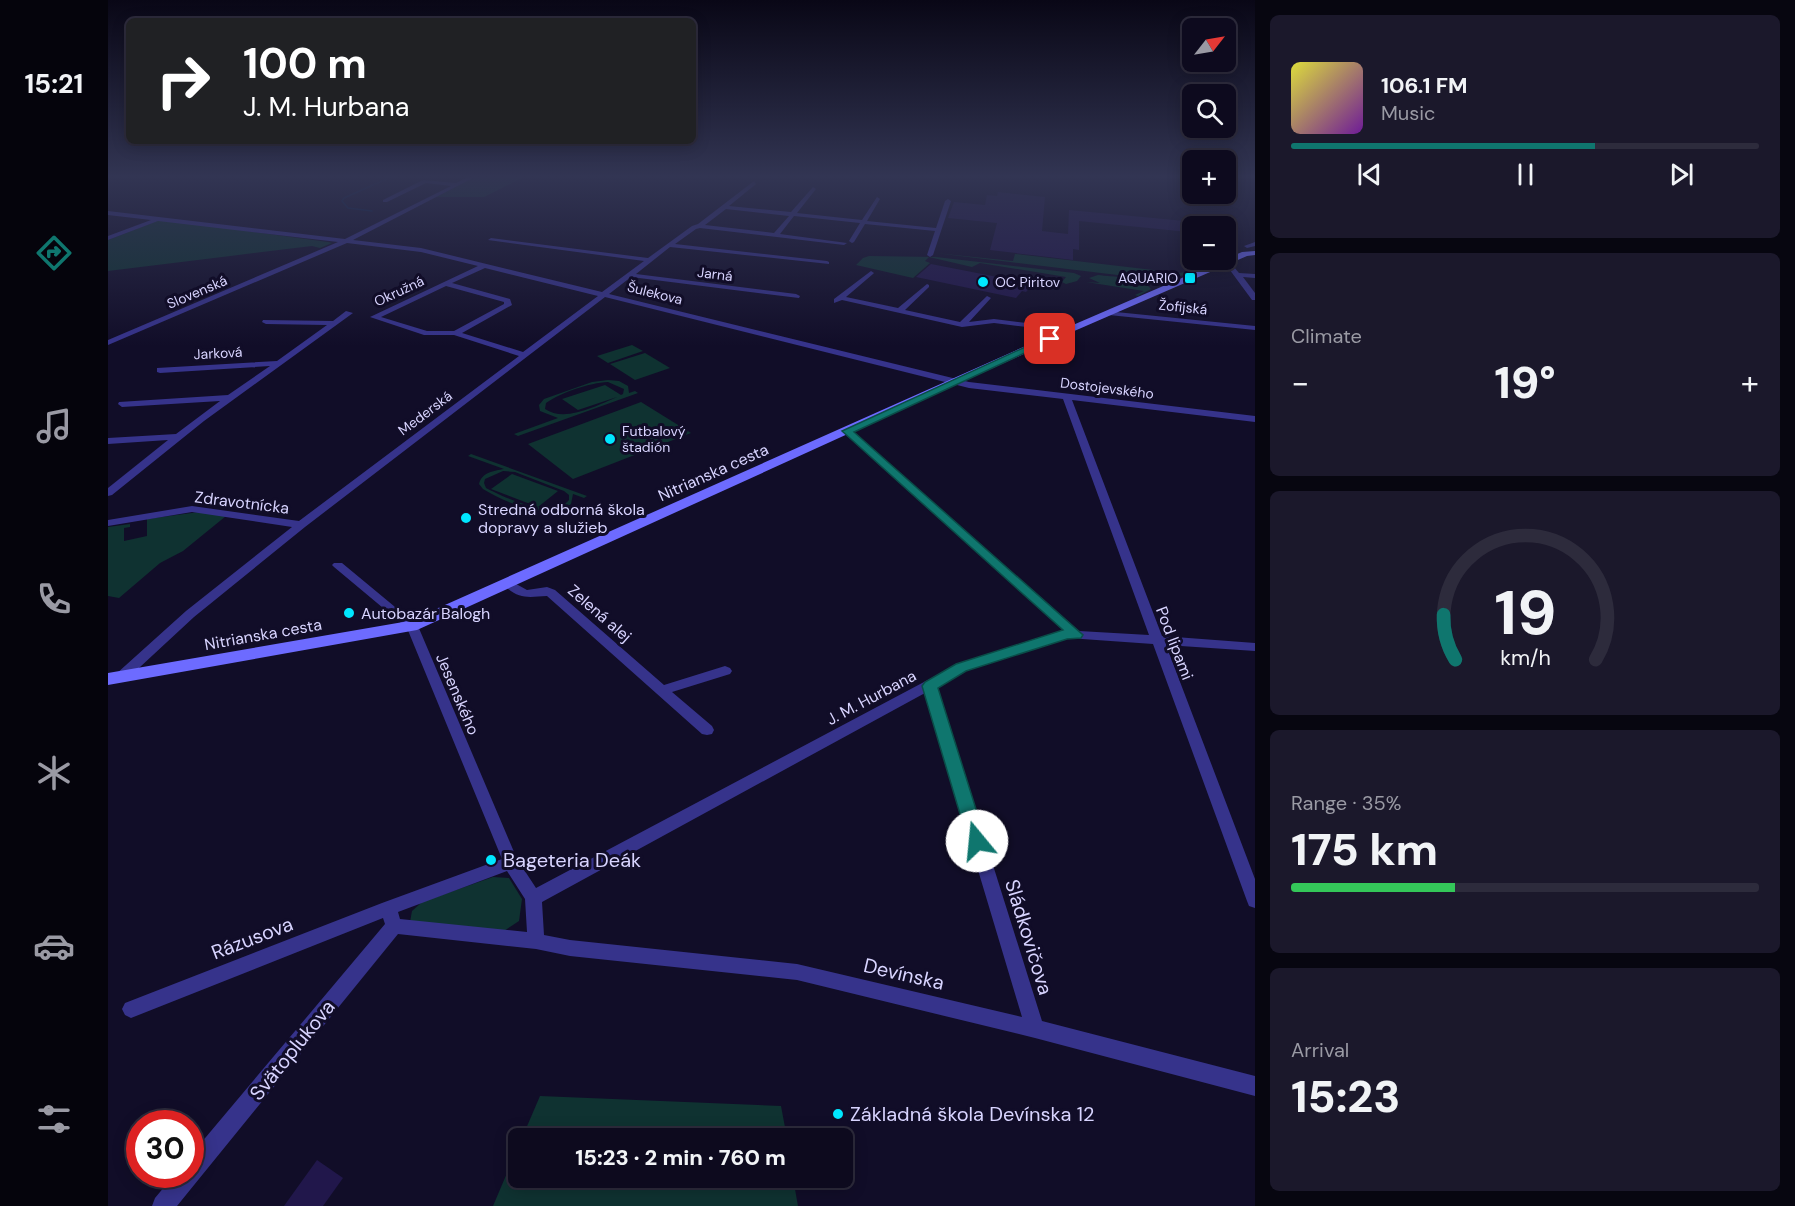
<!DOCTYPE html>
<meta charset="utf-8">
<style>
body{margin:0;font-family:"DM Sans",sans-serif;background:#1b182b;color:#f1f3f6;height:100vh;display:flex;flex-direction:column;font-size:22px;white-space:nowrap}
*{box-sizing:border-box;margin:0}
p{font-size:20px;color:#9a9aa4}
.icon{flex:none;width:33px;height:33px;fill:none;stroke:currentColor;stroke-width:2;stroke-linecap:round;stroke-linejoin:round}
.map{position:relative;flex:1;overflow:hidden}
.details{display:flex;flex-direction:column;gap:15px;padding:15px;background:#070610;width:540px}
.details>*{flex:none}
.guide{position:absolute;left:18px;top:18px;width:570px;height:126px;border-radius:9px;box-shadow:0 3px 15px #0003,0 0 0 2px #2d2b3c;background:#202124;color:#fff;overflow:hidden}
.needle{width:39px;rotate:59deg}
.tools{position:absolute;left:1074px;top:18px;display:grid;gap:12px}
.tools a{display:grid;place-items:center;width:54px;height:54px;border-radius:9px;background:#0d0a1e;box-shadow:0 3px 15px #0003,0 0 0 2px #2d2b3c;font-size:30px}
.speed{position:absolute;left:18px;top:1110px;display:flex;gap:12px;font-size:30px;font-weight:700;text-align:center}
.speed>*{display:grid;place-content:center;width:78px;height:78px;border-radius:50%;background:#0d0a1e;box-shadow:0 3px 15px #0003,0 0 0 2px #2d2b3c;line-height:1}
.speed .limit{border:9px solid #d22;background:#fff;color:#111}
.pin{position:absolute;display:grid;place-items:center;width:51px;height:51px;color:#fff;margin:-26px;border-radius:12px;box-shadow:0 3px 9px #0006}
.me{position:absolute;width:66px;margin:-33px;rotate:343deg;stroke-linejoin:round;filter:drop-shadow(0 0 4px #0008)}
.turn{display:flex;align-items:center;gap:21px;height:126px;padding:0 18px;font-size:27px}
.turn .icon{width:78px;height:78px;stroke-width:2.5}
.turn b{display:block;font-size:42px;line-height:51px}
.big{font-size:45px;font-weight:800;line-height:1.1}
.details .widget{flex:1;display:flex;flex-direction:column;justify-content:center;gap:9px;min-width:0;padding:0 21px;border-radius:9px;background:#1b182b}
.details .dial{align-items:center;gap:0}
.dial svg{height:156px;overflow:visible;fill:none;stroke:#2d2b3c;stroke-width:7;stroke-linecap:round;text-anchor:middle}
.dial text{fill:#f1f3f6;stroke:none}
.song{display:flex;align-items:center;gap:18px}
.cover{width:72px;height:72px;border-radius:9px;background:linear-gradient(135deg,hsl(60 70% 55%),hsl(280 70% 35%))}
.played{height:6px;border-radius:3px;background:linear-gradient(90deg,#0f766e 65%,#2d2b3c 65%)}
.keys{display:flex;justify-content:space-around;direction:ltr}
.heat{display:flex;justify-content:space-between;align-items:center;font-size:33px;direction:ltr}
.charge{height:9px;border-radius:4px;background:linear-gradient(90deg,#34c759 35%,#2d2b3c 0)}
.trip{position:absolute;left:400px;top:1128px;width:345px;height:60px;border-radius:9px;background:#0d0a1e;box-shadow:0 3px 15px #0003,0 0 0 2px #2d2b3c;font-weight:800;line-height:60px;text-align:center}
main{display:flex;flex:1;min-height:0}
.menu{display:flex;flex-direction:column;width:108px;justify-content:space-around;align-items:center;background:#05040c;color:#9a9aa4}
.menu .icon{width:42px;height:42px}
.menu .on{color:#0f766e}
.menu b{font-size:27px;color:#f1f3f6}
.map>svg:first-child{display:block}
.green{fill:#0f3231;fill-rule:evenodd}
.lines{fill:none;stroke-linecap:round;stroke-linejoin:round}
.stream{stroke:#051e49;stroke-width:1.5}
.building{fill:#21174b}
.minor{fill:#36338b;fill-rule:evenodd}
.secondary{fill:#6d6bff;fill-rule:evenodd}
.route{fill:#0f766e;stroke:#0a4d48;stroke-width:1.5}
.poi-dot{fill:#00e7ff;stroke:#110d28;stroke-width:2}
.labels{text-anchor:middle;stroke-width:6;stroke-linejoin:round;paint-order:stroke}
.far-street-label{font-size:14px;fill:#d8d4ff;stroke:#110d28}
.far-poi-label{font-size:14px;fill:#d8d4ff;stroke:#110d28;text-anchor:start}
.street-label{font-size:16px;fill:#d8d4ff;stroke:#110d28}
.poi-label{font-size:16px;fill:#d8d4ff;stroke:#110d28;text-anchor:start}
.near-poi-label{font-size:20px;fill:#d8d4ff;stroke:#110d28;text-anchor:start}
.near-street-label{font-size:20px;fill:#d8d4ff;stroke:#110d28}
</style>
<main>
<nav class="menu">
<b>15:21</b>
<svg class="icon on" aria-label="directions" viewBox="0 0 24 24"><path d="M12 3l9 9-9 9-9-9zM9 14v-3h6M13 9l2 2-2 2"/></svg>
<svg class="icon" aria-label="music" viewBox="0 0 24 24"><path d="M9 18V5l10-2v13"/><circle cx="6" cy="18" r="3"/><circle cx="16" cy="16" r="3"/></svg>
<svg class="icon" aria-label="phone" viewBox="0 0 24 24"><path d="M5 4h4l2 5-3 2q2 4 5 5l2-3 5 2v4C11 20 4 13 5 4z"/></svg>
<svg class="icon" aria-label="climate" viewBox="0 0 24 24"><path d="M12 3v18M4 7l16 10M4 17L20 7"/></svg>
<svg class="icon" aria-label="car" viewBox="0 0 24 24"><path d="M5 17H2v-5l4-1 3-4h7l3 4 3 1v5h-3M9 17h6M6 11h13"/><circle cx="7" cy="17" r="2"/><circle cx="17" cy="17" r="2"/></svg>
<svg class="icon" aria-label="filters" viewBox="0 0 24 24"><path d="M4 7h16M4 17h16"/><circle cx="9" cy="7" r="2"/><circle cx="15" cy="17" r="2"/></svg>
</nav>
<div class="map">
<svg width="1147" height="1206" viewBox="0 0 1147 1206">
<rect width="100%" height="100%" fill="#110d28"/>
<g class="green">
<polygon points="367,177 416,177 376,197 328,197"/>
<polygon points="57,220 220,242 224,243 212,248 204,246 0,271 0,240 49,221"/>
<polygon points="827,253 905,261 907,254 1071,273 1083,271 1113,260 1077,275 1051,280"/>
<polygon points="761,256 828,257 966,273 973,276 969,281 958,284 954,282 958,277 872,263 864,267 821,257 817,261 822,263 805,278 748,265 755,258"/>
<path d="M 990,275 C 1004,277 1034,276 1043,289 L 1030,296 L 1027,295 L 1036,291 L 978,282 L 992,283 L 981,278 Z"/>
<polygon points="524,345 535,351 500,363 489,356"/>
<polygon points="537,353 562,368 527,380 502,364"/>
<path d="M 500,380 L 511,381 L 520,386 L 521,393 L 527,391 L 530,393 L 410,436 L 406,434 L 450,418 L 432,411 L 431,405 L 436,399 L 484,382 ZM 500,382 L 516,389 L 515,394 L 513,395 L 497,385 L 454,399 L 470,410 L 509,397 C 490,405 457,423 437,409 L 438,403 C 454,392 481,383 500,382 Z"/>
<polygon points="533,402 583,433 465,479 420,444"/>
<path d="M 363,454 L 479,496 L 476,498 L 465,494 L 463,504 C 441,522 396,502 375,489 L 371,484 C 374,472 386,471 396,469 L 360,456 ZM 395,471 L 407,472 L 456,491 L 461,495 L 461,500 C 445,520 397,498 378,488 L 376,483 L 377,479 Z"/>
<polygon points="404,474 450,491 430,507 383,489"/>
<polygon points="91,512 118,516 75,551 52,563 11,598 0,596 0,527 22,524 22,527 16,528 16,541 39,536 39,519"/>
<polygon points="385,877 401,878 414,899 411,921 396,931 302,922 304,911 314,902"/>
<polygon points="432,1096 673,1106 679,1138 414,1138"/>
<polygon points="411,1145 411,1178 685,1178 690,1206 385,1206"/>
</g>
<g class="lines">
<polyline class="stream" points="264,211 240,208 234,201 236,198 283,177"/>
</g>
<g class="building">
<polygon points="890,192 937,197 934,231 960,234 961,210 1077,221 1080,232 971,221 971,250 965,249 965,260 882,250 889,223 840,218 846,202 877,205 879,195 889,196"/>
<polygon points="823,264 925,284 918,292 914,291 908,298 808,277"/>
<polygon points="209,1160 235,1178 215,1206 176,1206"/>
</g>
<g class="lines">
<g class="minor">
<path d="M 360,177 L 367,177 L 245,240 L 313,248 L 494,292 L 536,261 L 380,240 L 383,238 L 540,258 L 584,226 L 590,224 L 646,181 L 648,184 L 621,206 L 683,212 L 705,187 L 708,189 L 689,213 L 754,220 L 769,197 L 772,199 L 759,221 L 828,228 L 837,201 L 840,199 L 843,201 L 825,255 L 822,257 L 819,255 L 827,231 L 757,224 L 746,242 L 744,243 L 741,241 L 752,223 L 686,216 L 672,234 L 739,243 L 736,245 L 592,228 L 588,229 L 567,244 L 719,261 L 721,262 L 721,264 L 562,247 L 528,274 L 688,294 L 692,296 L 691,298 L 523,277 L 501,294 L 861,382 L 1147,416 L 1147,422 L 964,400 L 1054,636 L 1147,643 L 1147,651 L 1058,645 L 1147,879 L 1147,908 L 1141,906 L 1139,901 L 1045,644 L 960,638 L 858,671 L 829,687 L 934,1021 L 1147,1076 L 1147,1096 L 927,1038 L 689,980 L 462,956 L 428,949 L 290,934 L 69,1206 L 44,1206 L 47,1198 L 67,1174 L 82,1174 L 82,1156 L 277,924 L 275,918 L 23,1018 L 17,1015 L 14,1009 L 17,1003 L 274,903 L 394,859 L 299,628 L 226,567 L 224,565 L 226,563 L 234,563 L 310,626 L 409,859 L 428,888 L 848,665 L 956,631 L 736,433 L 736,429 L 742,429 L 971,631 L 1041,635 L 955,399 L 861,388 L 497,297 L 197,527 L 86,617 L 18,680 L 8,680 L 6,677 L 8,674 L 78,611 L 184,527 L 84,512 L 0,526 L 0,520 L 84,506 L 191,521 L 411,356 L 346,335 L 316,335 L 262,317 L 370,266 L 313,252 L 239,243 L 0,345 L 0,340 L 230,242 L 50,221 L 0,240 L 0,236 L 43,220 L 0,215 L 0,211 L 237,239 L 343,186 L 318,183 L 279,202 L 275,202 L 275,200 L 315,180 L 348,183 ZM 618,209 L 681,216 L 666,233 L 597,225 ZM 377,268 L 490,296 L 415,352 L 354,333 L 404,305 L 402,299 L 344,283 ZM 338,286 L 396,302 L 396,304 L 346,331 L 319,331 L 273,317 ZM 817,693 L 914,1017 L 689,964 L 462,940 L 436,935 L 434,902 ZM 399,871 L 417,899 L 419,932 L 292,919 L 290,912 Z"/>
<polygon points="1147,242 1147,246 1139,248 1136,246"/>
<polygon points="1117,261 1121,261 1131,273 1147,274 1147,278 1135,277 1147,293 1147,300 1144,300 1116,262"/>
<polygon points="763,271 766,273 765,274 738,297 790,308 819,284 821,285 821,287 797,310 852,322 879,296 883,298 861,322 886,319 961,328 965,330 961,332 886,323 854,327 734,300 726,303 726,299"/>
<polygon points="238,311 245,313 96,421 4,495 0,496 0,488 60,440 0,444 0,438 68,434 112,401 14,407 10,404 11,402 120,395 162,366 52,373 49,372 49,368 169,361 219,325 158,324 154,322 155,320 225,321"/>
<polygon points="998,311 1147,326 1147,330 1001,315 997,313"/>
<path d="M 401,580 L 419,590 L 439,587 L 447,590 L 556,685 L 617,666 L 622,668 L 624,671 L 622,674 L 564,692 L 604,726 L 606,730 L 604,734 L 599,735 L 594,734 L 439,596 C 420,597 410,600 395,584 Z"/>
</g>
<polygon class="secondary" points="1147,251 1147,255 1139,256 964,332 309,630 0,685 0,673 301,621 958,328 1134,252"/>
</g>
<linearGradient id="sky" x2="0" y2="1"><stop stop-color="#090716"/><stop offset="0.51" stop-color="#323553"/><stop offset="1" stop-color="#323553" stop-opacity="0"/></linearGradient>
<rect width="1147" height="346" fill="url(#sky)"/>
<polygon class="route" points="939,337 947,339 746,432 975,635 973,638 959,639 858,671 830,688 878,841 876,846 869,848 863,846 860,841 814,686 817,682 848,664 955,630 734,431"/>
<g class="poi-dot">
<rect x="1076" y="272" width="12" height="12" rx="3"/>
<circle cx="875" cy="282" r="6"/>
<circle cx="502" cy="439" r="6"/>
<circle cx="358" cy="518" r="6"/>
<circle cx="241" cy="613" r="6"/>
<circle cx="383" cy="860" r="6"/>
<circle cx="730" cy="1114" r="6"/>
</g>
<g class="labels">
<g class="far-street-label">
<text transform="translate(607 274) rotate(7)" y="5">Jarná</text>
<text transform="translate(291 291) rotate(-25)" y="5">Okružná</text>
<text transform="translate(89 292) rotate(-23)" y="5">Slovenská</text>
<text transform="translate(547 293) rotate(14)" y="5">Šulekova</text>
<text transform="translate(1075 307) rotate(6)" y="5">Žofijská</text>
<text transform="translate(110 353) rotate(-3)" y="5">Jarková</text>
<text transform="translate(999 388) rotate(7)" y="5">Dostojevského</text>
<text transform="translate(317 413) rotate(-37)" y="5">Mederská</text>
</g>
<g class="far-poi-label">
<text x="1070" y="283" text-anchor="end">AQUARIO</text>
<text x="887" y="287">OC Piritov</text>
<text x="514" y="436">Futbalový<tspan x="514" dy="16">štadión</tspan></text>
</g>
<g class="street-label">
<text transform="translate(605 472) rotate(-24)" y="6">Nitrianska cesta</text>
<text transform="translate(134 502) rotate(7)" y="6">Zdravotnícka</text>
<text transform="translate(492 613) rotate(41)" y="6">Zelená alej</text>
<text transform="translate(155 634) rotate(-10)" y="6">Nitrianska cesta</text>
<text transform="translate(1067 643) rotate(69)" y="6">Pod lipami</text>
<text transform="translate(350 694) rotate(67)" y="6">Jesenského</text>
<text transform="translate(763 697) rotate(-28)" y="6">J. M. Hurbana</text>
</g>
<g class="poi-label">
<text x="370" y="515">Stredná odborná škola<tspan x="370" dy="18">dopravy a služieb</tspan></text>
<text x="253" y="619">Autobazár Balogh</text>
</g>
<g class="near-poi-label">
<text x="395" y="867">Bageteria Deák</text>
<text x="742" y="1121">Základná škola Devínska 12</text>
</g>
<g class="near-street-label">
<text transform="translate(921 937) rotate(73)" y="7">Sládkovičova</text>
<text transform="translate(144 938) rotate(-21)" y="7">Rázusova</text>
<text transform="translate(796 974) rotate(13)" y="7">Devínska</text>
<text transform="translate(184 1050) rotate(-51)" y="7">Svätoplukova</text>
</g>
</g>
</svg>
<div class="tools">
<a><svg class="needle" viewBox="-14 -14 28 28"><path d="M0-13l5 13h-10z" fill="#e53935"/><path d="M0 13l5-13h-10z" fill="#9a9aa4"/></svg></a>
<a><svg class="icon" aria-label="search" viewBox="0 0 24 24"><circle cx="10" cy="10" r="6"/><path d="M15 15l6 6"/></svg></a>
<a>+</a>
<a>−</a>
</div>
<div class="speed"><div class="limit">30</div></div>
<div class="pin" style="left:942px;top:339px;background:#d93025"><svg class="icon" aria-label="arrive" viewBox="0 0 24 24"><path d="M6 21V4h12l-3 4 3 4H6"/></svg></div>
<svg class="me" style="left:869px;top:841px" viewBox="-20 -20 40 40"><circle r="19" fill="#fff"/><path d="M0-13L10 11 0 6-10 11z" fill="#0f766e"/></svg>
<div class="trip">15:23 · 2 min · 760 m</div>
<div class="guide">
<div class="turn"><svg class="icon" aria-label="right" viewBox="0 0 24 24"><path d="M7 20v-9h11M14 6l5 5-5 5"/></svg><div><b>100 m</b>J. M. Hurbana</div></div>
</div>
</div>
<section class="details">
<div class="widget">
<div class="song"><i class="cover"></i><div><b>106.1 FM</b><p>Music</p></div></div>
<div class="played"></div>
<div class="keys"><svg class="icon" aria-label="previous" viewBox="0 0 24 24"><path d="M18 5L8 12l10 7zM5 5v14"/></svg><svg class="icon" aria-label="pause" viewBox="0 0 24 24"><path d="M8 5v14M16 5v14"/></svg><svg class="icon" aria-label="next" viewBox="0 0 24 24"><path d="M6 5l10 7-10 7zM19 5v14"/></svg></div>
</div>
<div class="widget"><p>Climate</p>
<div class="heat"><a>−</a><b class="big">19°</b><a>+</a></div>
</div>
<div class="widget dial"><svg viewBox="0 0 100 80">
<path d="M14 69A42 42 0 1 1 86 69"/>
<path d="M14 69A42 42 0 0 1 8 46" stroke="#0f766e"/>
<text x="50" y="56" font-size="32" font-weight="700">19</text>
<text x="50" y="72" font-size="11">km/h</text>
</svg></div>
<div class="widget"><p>Range · 35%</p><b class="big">175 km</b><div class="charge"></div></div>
<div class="widget"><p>Arrival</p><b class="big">15:23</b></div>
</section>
</main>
